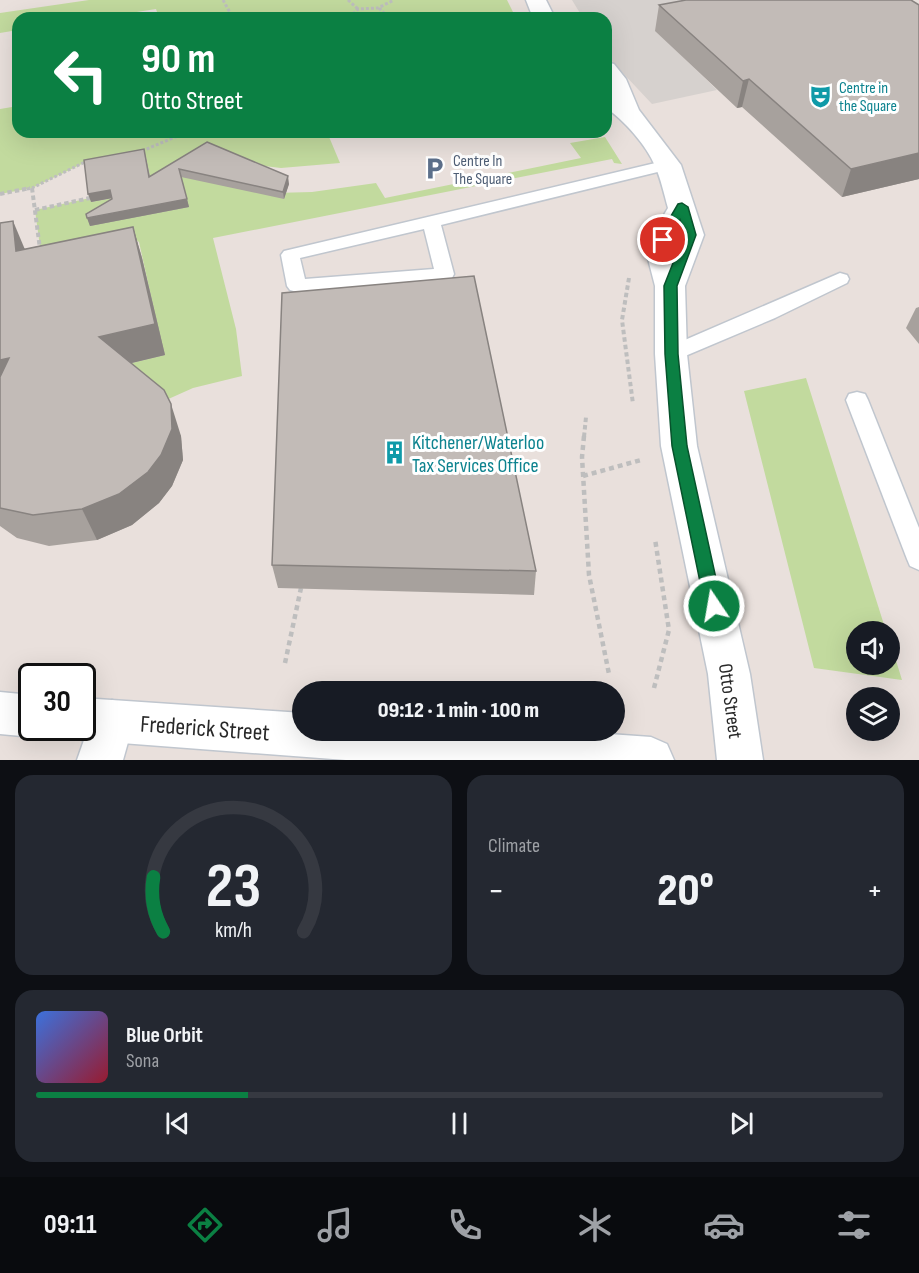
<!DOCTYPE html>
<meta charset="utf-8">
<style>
body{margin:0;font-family:"Sofia Sans Condensed",sans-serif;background:#242831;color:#f1f3f6;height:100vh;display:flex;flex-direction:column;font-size:22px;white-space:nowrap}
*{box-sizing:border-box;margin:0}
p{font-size:20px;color:#9ea1a6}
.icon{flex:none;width:33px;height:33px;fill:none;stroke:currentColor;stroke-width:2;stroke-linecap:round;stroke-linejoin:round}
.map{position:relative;height:760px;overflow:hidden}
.side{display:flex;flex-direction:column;gap:15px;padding:15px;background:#0d0f14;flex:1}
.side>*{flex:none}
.top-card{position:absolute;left:12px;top:12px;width:600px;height:126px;border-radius:18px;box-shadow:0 6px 24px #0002;background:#0b8043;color:#fff;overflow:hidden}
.buttons{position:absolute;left:846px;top:621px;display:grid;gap:12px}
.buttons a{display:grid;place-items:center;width:54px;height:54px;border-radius:50%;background:#171b24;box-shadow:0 6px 24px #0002;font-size:30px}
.speed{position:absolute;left:18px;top:663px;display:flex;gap:12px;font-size:30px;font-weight:700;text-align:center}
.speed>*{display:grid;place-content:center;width:78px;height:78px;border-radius:50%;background:#171b24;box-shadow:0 6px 24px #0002;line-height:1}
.speed .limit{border:3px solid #111;border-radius:9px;background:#fff;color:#111}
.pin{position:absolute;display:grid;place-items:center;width:51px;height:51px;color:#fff;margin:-26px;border:3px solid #fff;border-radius:50%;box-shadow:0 2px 6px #0007}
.me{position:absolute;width:66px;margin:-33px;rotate:348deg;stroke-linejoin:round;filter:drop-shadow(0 0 4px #0008)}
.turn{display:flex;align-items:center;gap:21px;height:126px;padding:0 30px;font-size:27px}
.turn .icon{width:78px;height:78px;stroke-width:2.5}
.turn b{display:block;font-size:42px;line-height:51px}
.big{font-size:45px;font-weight:800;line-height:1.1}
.side .card{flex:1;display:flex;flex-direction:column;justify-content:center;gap:9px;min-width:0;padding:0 21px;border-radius:18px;background:#242831}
.side .dial{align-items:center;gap:0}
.dial svg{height:156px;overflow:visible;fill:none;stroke:#363941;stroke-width:7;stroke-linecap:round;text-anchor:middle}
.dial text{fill:#f1f3f6;stroke:none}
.song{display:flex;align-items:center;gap:18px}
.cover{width:72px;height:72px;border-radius:9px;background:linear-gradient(135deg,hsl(220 70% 55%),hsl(350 70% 35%))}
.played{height:6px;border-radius:3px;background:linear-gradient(90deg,#0b8043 25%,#363941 25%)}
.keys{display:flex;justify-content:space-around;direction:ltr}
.heat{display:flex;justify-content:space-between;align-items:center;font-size:33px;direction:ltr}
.side .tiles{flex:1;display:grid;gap:15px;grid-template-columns:1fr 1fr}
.card:last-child{grid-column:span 2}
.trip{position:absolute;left:292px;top:681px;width:333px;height:60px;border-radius:30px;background:#171b24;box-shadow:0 6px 24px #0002;font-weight:800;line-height:60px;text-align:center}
.menu{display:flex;height:96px;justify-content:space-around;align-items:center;background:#090b0e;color:#9ea1a6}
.menu .icon{width:42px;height:42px}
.menu .active{color:#0b8043}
.menu b{font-size:27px;color:#f1f3f6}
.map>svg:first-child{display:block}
.green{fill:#c2da9e}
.plaza{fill:#d6d1ce}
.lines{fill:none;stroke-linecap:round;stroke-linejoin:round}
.lane-casing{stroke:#c0c6ce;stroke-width:3}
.street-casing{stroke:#c0c6ce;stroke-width:3}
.secondary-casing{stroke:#c0c6ce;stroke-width:3}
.path-far2{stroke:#bebebe;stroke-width:3;stroke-dasharray:3 2;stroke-linecap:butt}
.path-far1{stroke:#bebebe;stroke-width:4;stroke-dasharray:4.5 3;stroke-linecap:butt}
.path{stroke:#bebebe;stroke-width:4.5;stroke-dasharray:5 4;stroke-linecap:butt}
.lane{fill:#fff;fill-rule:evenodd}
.street{fill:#fff;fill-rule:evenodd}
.secondary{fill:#fff;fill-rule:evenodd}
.wall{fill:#a7a19d}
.shaded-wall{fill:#888380}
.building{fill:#c2bbb7;stroke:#888380;stroke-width:1.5}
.route{fill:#0b8043;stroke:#07532c;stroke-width:1.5}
.labels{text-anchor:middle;stroke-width:6;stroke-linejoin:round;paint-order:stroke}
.far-culture-label{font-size:16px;fill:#0d838f;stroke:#fff;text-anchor:start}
.far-service-label{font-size:16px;fill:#4e5e75;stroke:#fff;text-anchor:start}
.culture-label{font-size:20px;fill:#0d838f;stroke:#fff;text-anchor:start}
.street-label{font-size:20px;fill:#282828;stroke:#fff}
.near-street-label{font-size:24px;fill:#282828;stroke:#fff}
</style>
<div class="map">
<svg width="919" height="760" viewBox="0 0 919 760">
<rect width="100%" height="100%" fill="#e9e0dc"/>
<g class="green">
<polygon points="89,0 507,0 516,18 159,18 156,9 98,18 18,18 18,30 0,33 0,13"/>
<polygon points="18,106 18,132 327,132 340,163 281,168 255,165 274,193 312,192 376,183 385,198 581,158 570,143 605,137 622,164 614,163 612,159 213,238 236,329 242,376 193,388 155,405 91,373 164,355 139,242 133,238 40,247 35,210 90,198 91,202 113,198 145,215 188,207 152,187 146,157 88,161 32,188 0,194 0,109"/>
<polygon points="806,378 886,631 856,632 856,664 890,664 890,641 902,680 814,668 744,391"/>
</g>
<polygon class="plaza" points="572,0 763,0 656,31 717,90 652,104 606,55 606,18 583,18"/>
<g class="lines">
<defs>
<g id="lane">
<path d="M 668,160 L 674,162 L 676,165 L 674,168 L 441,225 L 454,274 L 452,278 L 297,292 L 290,290 L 287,286 L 281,255 L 284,251 ZM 424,229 L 434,269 L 305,279 L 300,258 Z"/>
<polygon points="840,273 847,275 849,279 847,283 775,318 678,359 671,361 664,359 661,354 664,349"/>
<polygon points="857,392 865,394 868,400 919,528 919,570 910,566 907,559 846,400 849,394"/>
</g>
<g id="street">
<polygon points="526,0 546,0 555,18 533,18"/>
<path d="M 606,62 L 614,64 L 626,79 L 639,110 L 681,165 L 704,235 L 685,286 L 687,354 L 697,446 L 750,674 L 763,760 L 717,760 L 708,674 L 661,446 L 655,354 L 655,286 L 647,255 L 649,240 L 668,208 C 664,194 661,179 655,166 C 647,146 624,120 606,108 L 606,91 L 609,92 L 606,84 Z"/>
<polygon points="112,700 128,706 134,721 123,760 77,760 96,706"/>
</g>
<g id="secondary">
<polygon points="0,692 32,695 32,728 49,728 48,731 32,737 0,734"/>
<polygon points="82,698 303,713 303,730 553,730 651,737 667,744 674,760 346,760 82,740 66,734 64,728 82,728"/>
</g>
</defs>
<use href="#lane" class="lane-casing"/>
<use href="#street" class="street-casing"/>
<use href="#secondary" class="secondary-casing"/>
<g class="path-far2">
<polyline points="223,0 233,18"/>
<polyline points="348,0 358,9"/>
<polyline points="379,8 384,13 380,18"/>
<polyline points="356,18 353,14 358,9 378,8 394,0"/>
<polyline points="142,151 180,135 201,132"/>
<polyline points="22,190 32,188 87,161"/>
</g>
<g class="path-far1">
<polyline points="32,188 40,249"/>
<polyline points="0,194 30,188"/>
<polyline points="35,210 90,198"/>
<polyline points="629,278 622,320 633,404"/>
<polyline points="584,437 586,417"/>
</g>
<g class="path">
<polyline points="584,436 582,457 589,575 609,674"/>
<polyline points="583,476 641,460"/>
<polyline points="285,663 301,588"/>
<polyline points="654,688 669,630 655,539"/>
</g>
<use href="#lane" class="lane"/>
<use href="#street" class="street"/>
<use href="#secondary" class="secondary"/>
</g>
<g class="wall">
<polygon points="659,5 919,5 919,179 842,197 742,107 737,108 655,31"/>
<polygon points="207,142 289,184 284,199 181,177 189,207 90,226 86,214 112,199 112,198 91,202 144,149 150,176"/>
<polygon points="0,223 25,249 133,227 142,258 165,355 131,363 181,436 183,460 172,486 159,503 132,525 97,540 49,546 17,538 0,526"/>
<polygon points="919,307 919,344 906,328 916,308"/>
<polygon points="272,565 536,571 534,595 278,588"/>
</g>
<g class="shaded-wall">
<polygon points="749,79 742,107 737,108 743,81"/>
<polygon points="919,153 919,179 842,197 851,169"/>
<polygon points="288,176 289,184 284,199 283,192"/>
<polygon points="110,190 113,198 91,202 88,194"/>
<polygon points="187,199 189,207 90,226 87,218"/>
<polygon points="13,221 26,252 16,251"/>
<polygon points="133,227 142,258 165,355 111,368 99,337"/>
<polygon points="9,358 0,395 0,360"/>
<polygon points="171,404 181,436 183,460 172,486 159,503 132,525 97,540 82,509"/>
</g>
<g class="building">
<polygon points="686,0 911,0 919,5 919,153 851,169 749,79 743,81 659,5"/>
<polygon points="207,142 288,176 283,192 179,169 187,199 87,218 86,214 112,199 110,190 88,194 84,160 144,149 149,177"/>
<polygon points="13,221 16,251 133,227 155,324 99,337 164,390 171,404 172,429 161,455 148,472 119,494 82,509 33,515 0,508 0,377 9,358 0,360 0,223"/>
<polygon points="474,276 536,571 272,565 282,293"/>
</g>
<polygon class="route" points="682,203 688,207 696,235 677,286 678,354 687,446 722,606 720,611 714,613 708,611 705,606 672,446 665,354 664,286 684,235 680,220 667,243 658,243 657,240 678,204"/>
<defs>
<symbol id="theatre-bare" viewBox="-9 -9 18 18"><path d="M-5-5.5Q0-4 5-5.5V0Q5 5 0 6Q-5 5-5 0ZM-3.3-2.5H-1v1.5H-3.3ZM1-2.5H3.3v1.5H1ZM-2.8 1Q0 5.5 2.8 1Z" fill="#0f9aa8" stroke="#fff" stroke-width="2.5" paint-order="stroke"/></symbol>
<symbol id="parking-bare" viewBox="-9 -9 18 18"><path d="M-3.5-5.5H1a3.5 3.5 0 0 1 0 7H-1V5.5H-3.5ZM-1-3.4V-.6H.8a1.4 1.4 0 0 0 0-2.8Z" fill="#5c6f8a" stroke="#fff" stroke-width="2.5" paint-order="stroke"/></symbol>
<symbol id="building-bare" viewBox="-9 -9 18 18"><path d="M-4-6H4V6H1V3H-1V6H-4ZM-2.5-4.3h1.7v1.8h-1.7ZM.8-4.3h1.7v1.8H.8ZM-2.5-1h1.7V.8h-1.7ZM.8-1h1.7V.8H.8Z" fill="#0f9aa8" stroke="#fff" stroke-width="2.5" paint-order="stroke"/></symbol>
</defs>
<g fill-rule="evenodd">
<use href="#theatre-bare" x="804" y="80" width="33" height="33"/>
<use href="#parking-bare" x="418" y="152" width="33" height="33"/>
<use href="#building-bare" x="378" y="436" width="33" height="33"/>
</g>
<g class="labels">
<g class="far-culture-label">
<text x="839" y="93">Centre in<tspan x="839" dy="18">the Square</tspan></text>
</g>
<g class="far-service-label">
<text x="453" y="166">Centre In<tspan x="453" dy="18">The Square</tspan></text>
</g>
<g class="culture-label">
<text x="412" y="449">Kitchener/Waterloo<tspan x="412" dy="23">Tax Services Office</tspan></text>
</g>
<g class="street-label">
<text transform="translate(731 701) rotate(82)" y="7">Otto Street</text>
</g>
<g class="near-street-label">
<text transform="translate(205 728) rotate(4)" y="8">Frederick Street</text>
</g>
</g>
</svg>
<div class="buttons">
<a><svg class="icon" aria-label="sound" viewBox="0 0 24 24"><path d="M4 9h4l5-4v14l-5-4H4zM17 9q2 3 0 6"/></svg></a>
<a><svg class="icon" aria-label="layers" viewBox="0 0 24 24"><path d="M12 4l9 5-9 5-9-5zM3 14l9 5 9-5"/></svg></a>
</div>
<div class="speed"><div class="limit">30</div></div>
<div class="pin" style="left:663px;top:240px;background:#d93025"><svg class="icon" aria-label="arrive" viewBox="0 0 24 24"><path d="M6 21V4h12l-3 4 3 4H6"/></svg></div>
<svg class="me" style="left:714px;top:606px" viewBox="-20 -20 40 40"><circle r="17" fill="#0b8043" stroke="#fff" stroke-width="3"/><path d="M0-11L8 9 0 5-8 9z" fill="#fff"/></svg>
<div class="trip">09:12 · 1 min · 100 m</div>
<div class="top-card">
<div class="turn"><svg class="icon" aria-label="left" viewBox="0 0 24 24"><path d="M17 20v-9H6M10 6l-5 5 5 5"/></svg><div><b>90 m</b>Otto Street</div></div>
</div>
</div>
<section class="side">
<div class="tiles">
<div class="card dial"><svg viewBox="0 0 100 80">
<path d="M14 69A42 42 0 1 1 86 69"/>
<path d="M14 69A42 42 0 0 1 9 41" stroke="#0b8043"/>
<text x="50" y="56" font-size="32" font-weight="700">23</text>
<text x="50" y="72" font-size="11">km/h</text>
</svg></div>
<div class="card"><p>Climate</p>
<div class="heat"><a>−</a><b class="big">20°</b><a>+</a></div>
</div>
<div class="card">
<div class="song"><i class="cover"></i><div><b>Blue Orbit</b><p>Sona</p></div></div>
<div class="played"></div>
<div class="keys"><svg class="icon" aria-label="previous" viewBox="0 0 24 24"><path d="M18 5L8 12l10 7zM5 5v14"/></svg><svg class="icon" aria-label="pause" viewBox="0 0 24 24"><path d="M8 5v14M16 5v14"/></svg><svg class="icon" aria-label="next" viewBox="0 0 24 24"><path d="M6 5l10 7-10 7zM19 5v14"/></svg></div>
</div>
</div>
</section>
<nav class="menu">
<b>09:11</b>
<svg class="icon active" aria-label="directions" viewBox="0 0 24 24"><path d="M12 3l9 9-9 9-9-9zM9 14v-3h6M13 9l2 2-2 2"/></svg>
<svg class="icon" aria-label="music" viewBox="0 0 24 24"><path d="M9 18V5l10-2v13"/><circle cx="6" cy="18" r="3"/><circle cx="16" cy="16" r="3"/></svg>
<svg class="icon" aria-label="phone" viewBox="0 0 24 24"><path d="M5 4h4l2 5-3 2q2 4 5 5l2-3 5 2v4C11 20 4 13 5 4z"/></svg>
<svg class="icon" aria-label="climate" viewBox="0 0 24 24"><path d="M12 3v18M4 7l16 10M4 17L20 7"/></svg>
<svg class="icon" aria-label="car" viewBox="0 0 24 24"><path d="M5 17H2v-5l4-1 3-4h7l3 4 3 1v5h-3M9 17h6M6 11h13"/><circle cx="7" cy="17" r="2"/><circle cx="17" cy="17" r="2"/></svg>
<svg class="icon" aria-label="filters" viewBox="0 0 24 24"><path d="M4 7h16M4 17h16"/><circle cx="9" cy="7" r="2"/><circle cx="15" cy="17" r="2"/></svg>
</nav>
